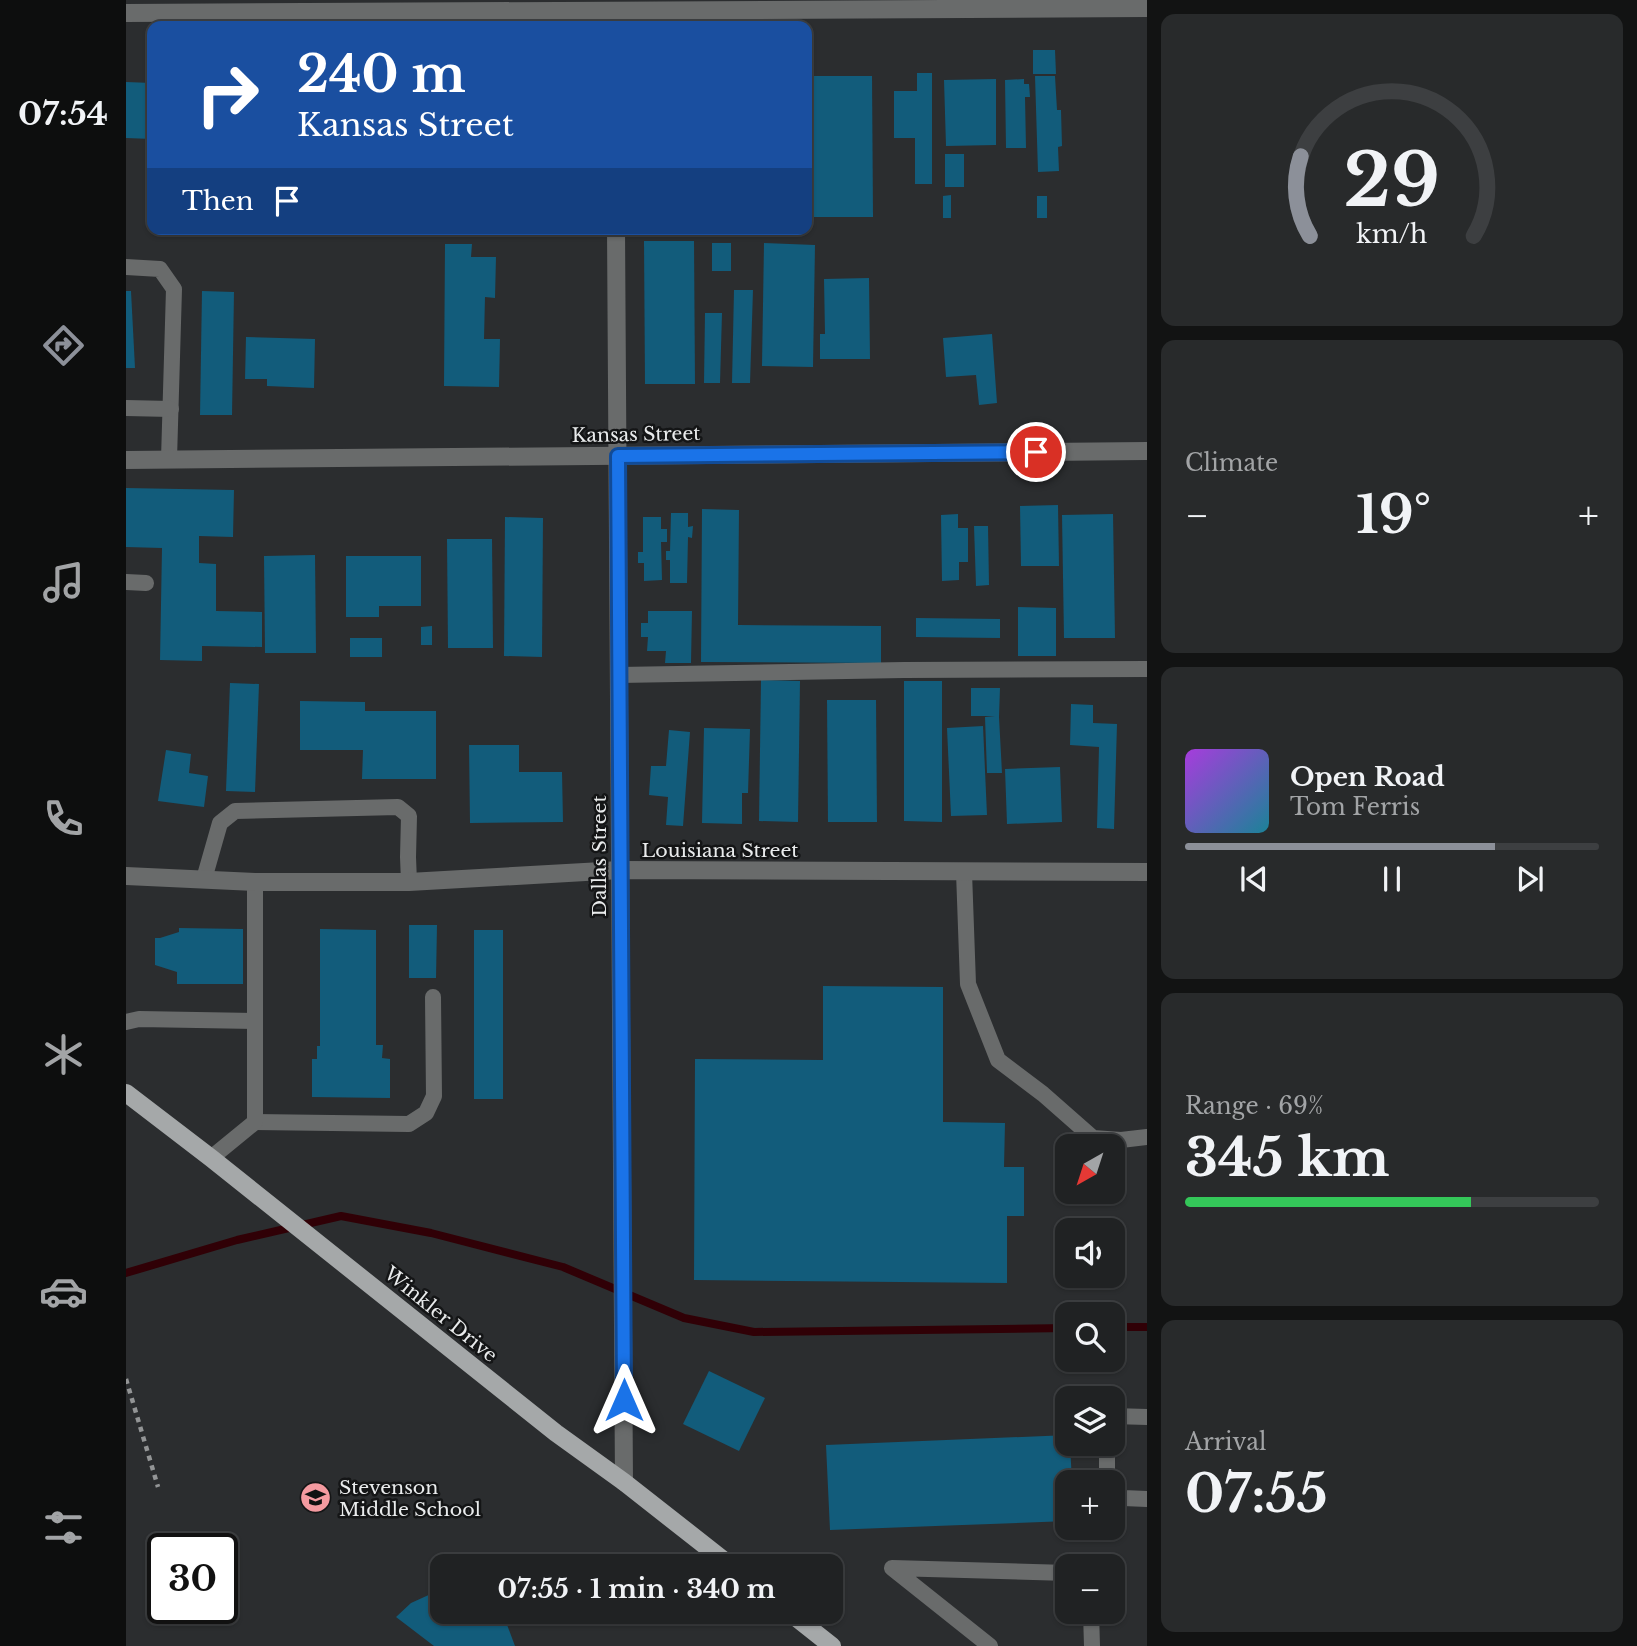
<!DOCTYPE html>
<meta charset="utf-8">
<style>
body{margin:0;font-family:"Libre Baskerville",serif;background:#282a2b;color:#f1f3f6;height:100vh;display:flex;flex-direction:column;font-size:26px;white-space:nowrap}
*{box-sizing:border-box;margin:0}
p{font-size:23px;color:#a2a4a6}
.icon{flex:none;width:38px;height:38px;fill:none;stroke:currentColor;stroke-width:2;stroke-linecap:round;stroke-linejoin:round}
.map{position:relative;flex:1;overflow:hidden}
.drawer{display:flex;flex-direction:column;gap:14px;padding:14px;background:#121313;width:490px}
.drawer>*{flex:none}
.banner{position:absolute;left:21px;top:21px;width:665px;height:214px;border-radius:14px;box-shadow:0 2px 5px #0004,0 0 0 2px #3d3f41;background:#1a4fa0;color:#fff;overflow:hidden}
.needle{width:46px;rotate:219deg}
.tools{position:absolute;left:929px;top:1134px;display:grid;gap:14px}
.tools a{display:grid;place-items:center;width:70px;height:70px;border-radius:14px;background:#202223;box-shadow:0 2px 5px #0004,0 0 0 2px #3d3f41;font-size:35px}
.speed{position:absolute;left:21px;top:1533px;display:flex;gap:14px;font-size:35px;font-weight:700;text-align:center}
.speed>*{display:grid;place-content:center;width:91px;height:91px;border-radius:50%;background:#202223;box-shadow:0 2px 5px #0004,0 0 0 2px #3d3f41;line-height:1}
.speed .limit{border:4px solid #111;border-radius:10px;background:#fff;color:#111}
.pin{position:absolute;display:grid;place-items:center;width:60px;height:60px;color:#fff;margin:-30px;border:4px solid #fff;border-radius:50%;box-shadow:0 2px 7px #0007}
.me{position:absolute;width:77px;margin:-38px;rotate:0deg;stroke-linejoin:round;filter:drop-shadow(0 0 5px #0008)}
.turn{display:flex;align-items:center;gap:24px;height:147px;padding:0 35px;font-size:32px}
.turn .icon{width:91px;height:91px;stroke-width:2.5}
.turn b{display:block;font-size:49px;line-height:60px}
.then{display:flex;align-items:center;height:66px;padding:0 35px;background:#0003;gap:14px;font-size:26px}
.big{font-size:52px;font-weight:700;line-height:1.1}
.drawer .widget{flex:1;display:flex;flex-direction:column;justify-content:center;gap:10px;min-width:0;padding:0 24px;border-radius:14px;background:#282a2b}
.drawer .dial{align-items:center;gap:0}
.dial svg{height:182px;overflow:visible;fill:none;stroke:#3d3f41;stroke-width:7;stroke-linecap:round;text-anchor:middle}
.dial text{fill:#f1f3f6;stroke:none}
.song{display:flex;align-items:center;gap:21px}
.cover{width:84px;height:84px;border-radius:10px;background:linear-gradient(135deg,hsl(280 70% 55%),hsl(190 70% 35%))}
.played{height:7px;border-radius:4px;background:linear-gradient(90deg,#8c9099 75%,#3d3f41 75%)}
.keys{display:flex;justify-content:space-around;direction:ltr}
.heat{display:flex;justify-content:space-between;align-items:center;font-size:38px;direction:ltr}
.charge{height:10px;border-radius:5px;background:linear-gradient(90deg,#34c759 69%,#3d3f41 0)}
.trip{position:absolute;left:304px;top:1554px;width:413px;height:70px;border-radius:14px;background:#202223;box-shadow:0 2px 5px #0004,0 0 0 2px #3d3f41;font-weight:700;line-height:70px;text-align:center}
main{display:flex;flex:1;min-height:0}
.dock{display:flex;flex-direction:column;width:126px;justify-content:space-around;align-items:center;background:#0d0e0e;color:#a2a4a6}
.dock .icon{width:49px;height:49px}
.dock .selected{color:#8c9099}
.dock b{font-size:32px;color:#f1f3f6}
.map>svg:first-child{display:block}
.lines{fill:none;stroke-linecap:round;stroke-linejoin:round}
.stream{stroke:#300006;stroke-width:8}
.building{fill:#125c7b}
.path{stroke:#939596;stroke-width:4.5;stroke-dasharray:5 5;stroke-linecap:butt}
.service{stroke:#696b6b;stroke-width:16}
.minor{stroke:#696b6b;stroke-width:18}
.primary{stroke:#a5a8a9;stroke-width:18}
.route-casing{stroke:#114b97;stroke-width:18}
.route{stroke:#1a73e8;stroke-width:12}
.labels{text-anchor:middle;stroke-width:5;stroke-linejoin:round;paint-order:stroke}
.street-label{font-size:19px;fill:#e9ebec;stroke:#141516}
.poi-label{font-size:19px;fill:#e9ebec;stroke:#141516;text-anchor:start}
</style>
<main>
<nav class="dock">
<b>07:54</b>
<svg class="icon selected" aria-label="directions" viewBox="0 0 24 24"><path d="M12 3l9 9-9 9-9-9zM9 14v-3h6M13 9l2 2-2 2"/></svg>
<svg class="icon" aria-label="music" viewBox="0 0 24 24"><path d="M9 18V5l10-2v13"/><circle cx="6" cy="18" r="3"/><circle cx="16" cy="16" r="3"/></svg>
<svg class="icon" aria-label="phone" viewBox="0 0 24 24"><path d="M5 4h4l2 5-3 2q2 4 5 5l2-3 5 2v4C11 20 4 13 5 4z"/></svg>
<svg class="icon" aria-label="climate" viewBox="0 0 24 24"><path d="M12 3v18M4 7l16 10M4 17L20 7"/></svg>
<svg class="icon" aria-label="car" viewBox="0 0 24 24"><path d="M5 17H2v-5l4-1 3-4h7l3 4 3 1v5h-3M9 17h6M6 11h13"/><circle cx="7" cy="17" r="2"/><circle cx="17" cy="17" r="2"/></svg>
<svg class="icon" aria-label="filters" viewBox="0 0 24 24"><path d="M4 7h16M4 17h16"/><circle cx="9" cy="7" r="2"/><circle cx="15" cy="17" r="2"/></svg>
</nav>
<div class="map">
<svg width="1021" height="1646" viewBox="0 0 1021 1646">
<rect width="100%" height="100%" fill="#2b2d2f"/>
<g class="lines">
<g class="stream">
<polyline points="0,1273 111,1240 215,1216 305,1233 437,1267 558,1318 628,1332 942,1328"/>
<polyline points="987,1327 1021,1327"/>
</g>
</g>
<g class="building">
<polygon points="907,50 929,50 930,74 907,74"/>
<polygon points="791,73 806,73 806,184 789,184 789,138 768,138 768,91 791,91"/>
<polygon points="683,76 746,76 747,217 684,217"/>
<polygon points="909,76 929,76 931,110 935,110 936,146 932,147 933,171 912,172"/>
<polygon points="870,79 870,145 820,146 818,80"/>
<polygon points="898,79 898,84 903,84 904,97 899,97 900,148 880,148 879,80"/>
<polygon points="0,82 26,83 26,139 0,138"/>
<rect x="819" y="154" width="19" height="33"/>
<polygon points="825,195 825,218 817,218 817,196"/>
<rect x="911" y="196" width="10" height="22"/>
<polygon points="518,241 568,241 569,384 519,384"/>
<rect x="586" y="243" width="19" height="28"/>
<polygon points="638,243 689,245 687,367 636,366"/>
<polygon points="319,244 346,244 345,257 370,257 369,298 359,297 358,339 374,339 373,387 318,386"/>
<polygon points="743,278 744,359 694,359 694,334 699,334 698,279"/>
<polygon points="608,290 627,290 624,383 606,383"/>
<polygon points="0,291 5,291 9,368 0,368"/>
<polygon points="76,291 108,292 106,415 74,415"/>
<polygon points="579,313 596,313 594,383 578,383"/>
<polygon points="866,334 871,403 853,405 850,375 820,377 817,338"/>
<polygon points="120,337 189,339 188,388 141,386 141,379 119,379"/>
<polygon points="0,488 108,490 107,537 73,536 73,563 90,564 90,611 136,612 136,647 76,646 76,661 34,660 36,548 0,547"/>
<polygon points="932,505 933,566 895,566 894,506"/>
<polygon points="576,509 613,510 612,625 755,626 755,663 575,662"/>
<polygon points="545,513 562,513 562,527 567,526 566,538 562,537 561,583 544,583 544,560 540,560 540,551 544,551"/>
<polygon points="832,514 832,528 842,528 842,562 833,562 833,580 816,581 815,515"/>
<polygon points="987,514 989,638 938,638 936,515"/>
<polygon points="379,517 417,518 416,657 378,656"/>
<polygon points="517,517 535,517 535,529 541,529 541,542 535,542 536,580 518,581 518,563 512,563 512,552 517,552"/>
<polygon points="848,526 862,526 863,585 850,586"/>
<polygon points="321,539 366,539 367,648 322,648"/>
<polygon points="189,555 190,653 139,653 138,556"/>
<polygon points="220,556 295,556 295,606 253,606 253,617 220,617"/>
<polygon points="892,607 930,608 930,656 892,656"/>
<polygon points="522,611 566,611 565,663 539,663 540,651 521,651 522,637 515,637 515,623 522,623"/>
<polygon points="790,618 874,619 874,638 790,637"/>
<polygon points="306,626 306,645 295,645 295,627"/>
<rect x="224" y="638" width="32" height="19"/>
<polygon points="635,680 674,681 672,822 633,821"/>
<polygon points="778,681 816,681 816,822 778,821"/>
<polygon points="104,683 133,684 129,792 100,791"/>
<polygon points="845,688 874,688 873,717 876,773 861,773 859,717 869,716 845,716"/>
<polygon points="701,700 750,700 751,822 702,822"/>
<polygon points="174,701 239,702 239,711 310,711 310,779 236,779 237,750 174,750"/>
<polygon points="945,704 967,705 967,723 991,724 988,829 971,828 973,747 944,745"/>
<polygon points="857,726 861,815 825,816 821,728"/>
<polygon points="578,728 624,729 622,793 616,793 616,824 576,823"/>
<polygon points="543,730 564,732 557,826 540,825 542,797 523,795 525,766 540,766"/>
<polygon points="343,745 393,745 393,772 436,772 437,822 344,823"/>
<polygon points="40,750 65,754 63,773 82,776 78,807 32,801"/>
<polygon points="934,767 936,822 881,824 879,769"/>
<polygon points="283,925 311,925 310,978 283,978"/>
<polygon points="53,928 117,929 117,984 51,984 51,972 29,965 29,938 34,938 53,932"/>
<polygon points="194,929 250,930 250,1045 257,1045 256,1058 264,1059 264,1098 186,1097 186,1059 191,1059 191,1046 194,1046"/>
<rect x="348" y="930" width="29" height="169"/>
<polygon points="697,986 817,987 817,1122 879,1123 878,1167 898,1167 898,1216 881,1216 881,1283 568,1280 569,1059 697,1060"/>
<polygon points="583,1371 639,1398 613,1451 557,1424"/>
<polygon points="942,1435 942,1444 944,1444 946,1482 942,1482 942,1521 704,1530 700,1445"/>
<polygon points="317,1592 317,1612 370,1612 380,1622 389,1646 308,1646 270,1617 285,1603 307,1593"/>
</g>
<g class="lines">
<polyline class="path" points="0,1379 32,1487"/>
<g class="service">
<polyline points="0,267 34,269 48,289 43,459"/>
<polyline points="0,408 45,409"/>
<polyline points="0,582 20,583"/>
<polyline points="493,675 778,670 1021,669"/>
<polyline points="838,872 842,984 872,1060 917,1094 967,1138 995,1140 1021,1137"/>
<polyline points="78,879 94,823 109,811 272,807 283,816 282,857 283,882"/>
<polyline points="0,1022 13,1019 129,1021"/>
<polyline points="129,1122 283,1124 300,1113 308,1096 307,997"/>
<polyline points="85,1158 129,1122 129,882"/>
<polyline points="987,1416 1021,1417"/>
<polyline points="981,1482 981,1444"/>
<polyline points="987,1494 997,1498 1021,1499"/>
<polyline points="965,1612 966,1646"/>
<polyline points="864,1646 766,1568 942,1573"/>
</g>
<g class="minor">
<polyline points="0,13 1021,8"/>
<polyline points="490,229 498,1482"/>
<polyline points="0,460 1021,451"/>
<polyline points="0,876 129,882 283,882 494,870 1021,872"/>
</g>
<g class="primary">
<polyline points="0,1093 85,1158 430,1433 498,1482 605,1566"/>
<polyline points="663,1612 706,1646"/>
</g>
</g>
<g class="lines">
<defs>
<polyline id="route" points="498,1400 492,456 910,452"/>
</defs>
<use href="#route" class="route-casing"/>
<use href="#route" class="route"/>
</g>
<defs>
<symbol id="school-disc" viewBox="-11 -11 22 22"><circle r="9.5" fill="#f49aa0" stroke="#141516"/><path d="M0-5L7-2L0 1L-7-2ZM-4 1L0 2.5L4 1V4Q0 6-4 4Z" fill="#111"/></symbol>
</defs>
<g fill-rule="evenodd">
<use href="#school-disc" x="172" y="1480" width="35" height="35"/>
</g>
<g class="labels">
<g class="street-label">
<text transform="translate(510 434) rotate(-1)" y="7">Kansas Street</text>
<text x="594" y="857">Louisiana Street</text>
<text transform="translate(473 856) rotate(-90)" y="7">Dallas Street</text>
<text transform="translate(315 1314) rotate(39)" y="7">Winkler Drive</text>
</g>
<g class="poi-label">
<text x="213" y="1494">Stevenson<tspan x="213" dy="22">Middle School</tspan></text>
</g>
</g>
</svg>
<div class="tools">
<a><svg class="needle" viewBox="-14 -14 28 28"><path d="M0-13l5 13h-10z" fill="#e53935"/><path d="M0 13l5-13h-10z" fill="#a2a4a6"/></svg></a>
<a><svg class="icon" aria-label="sound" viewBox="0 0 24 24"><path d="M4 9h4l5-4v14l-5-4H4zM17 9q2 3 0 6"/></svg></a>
<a><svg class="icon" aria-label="search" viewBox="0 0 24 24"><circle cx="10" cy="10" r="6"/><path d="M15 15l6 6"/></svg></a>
<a><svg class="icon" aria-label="layers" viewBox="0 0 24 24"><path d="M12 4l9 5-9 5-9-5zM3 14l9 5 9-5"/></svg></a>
<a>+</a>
<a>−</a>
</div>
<div class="speed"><div class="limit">30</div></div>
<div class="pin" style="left:910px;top:452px;background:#d93025"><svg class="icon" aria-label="arrive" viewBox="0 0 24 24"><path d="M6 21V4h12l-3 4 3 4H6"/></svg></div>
<svg class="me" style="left:498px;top:1400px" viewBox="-20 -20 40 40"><path d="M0-17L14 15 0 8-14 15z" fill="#1a73e8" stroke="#fff" stroke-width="4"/></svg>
<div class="trip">07:55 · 1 min · 340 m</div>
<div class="banner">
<div class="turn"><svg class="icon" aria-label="right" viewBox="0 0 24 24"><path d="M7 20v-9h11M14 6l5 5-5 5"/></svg><div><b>240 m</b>Kansas Street</div></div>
<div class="then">Then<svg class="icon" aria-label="arrive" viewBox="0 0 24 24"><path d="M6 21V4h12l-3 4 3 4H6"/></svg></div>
</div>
</div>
<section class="drawer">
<div class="widget dial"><svg viewBox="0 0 100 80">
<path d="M14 69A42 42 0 1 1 86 69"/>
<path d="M14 69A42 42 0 0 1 10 34" stroke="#8c9099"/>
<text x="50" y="56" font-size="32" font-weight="700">29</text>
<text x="50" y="72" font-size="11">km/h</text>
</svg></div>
<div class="widget"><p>Climate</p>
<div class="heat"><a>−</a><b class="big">19°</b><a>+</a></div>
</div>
<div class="widget">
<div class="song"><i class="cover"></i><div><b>Open Road</b><p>Tom Ferris</p></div></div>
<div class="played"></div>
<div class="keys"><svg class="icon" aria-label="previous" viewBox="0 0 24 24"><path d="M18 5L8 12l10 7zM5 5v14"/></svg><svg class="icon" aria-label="pause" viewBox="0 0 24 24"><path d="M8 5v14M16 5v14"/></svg><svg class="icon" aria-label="next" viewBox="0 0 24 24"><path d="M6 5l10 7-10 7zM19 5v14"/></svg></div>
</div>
<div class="widget"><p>Range · 69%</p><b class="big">345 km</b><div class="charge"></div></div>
<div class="widget"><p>Arrival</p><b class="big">07:55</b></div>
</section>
</main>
